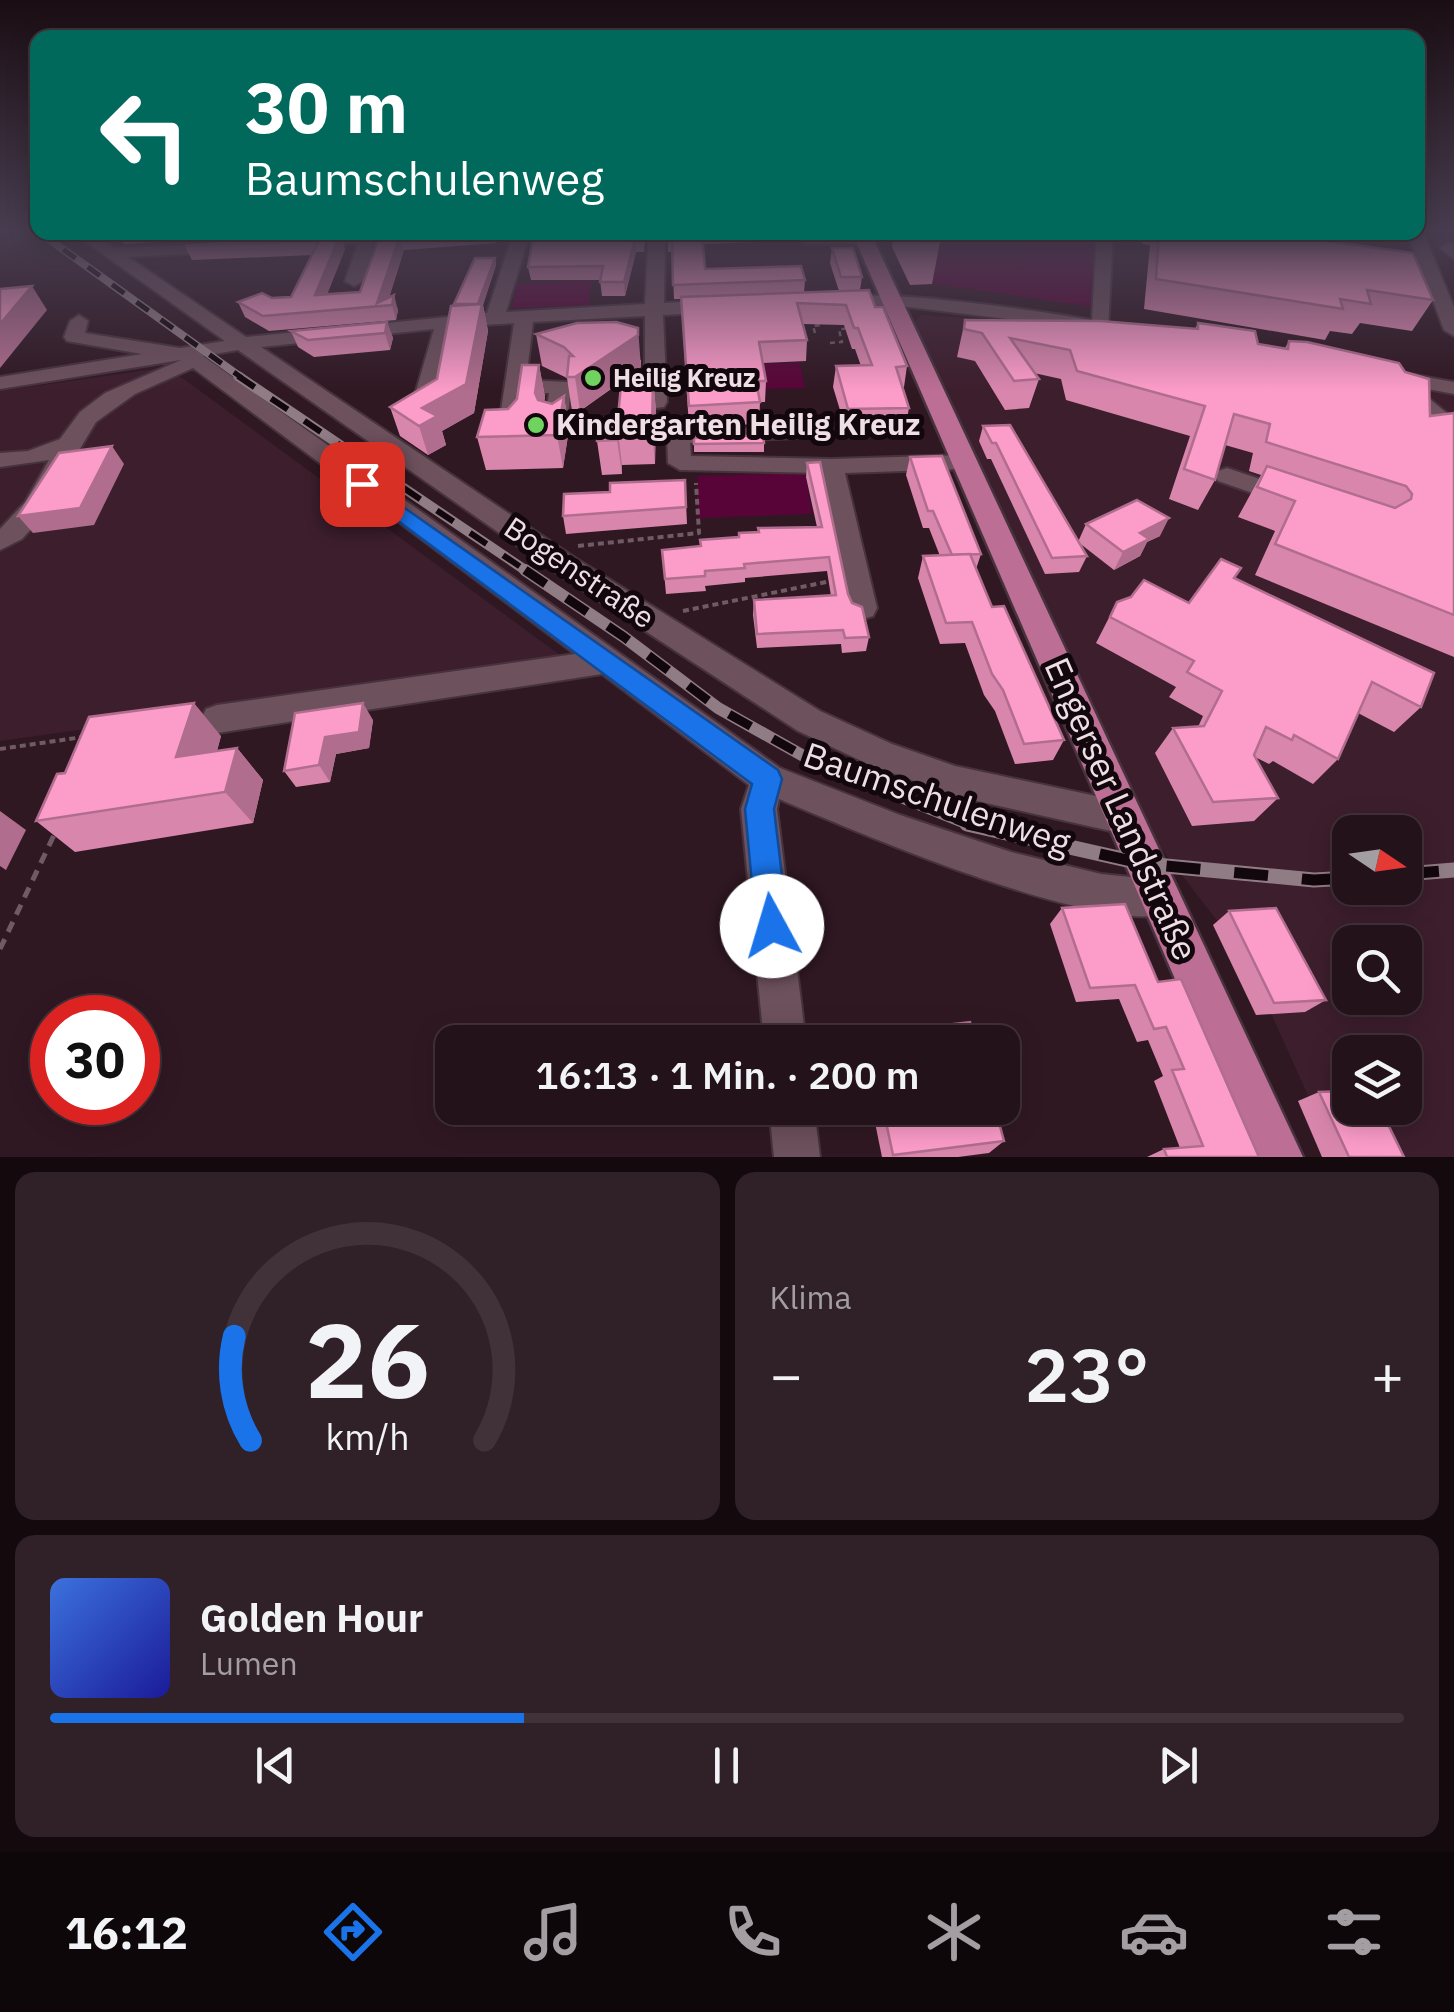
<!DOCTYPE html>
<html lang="de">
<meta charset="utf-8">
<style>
body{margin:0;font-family:"IBM Plex Sans",sans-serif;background:#302027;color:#f1f3f6;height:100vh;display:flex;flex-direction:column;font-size:38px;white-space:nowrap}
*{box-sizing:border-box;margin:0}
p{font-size:32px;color:#a39ea2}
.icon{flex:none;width:55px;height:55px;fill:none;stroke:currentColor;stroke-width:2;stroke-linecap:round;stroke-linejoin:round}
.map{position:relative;height:1157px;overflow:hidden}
.details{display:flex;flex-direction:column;gap:15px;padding:15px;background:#140a0e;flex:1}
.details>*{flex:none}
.top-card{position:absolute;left:30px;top:30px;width:1395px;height:210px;border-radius:20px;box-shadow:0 5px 25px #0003,0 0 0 2px #413239;background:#00695c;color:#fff;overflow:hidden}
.needle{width:65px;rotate:103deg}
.fabs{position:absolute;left:1332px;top:815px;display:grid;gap:20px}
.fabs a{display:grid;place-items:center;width:90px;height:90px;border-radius:20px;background:#24121a;box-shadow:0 5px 25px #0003,0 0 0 2px #413239;font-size:50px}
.speed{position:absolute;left:30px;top:995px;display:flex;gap:20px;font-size:50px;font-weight:700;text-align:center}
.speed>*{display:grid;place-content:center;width:130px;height:130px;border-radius:50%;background:#24121a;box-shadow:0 5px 25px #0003,0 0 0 2px #413239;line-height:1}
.speed .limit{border:15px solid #d22;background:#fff;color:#111}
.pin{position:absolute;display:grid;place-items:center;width:85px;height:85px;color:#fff;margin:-42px;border-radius:20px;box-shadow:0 5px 15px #0006}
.me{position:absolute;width:110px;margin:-55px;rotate:354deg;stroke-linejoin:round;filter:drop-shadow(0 0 8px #0008)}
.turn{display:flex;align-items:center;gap:35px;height:210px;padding:0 50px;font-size:45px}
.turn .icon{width:130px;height:130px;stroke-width:2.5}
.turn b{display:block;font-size:70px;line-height:85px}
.big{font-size:75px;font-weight:600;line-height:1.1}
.details .widget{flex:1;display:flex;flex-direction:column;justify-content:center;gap:15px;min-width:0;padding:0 35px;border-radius:20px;background:#302027}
.details .dial{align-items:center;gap:0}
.dial svg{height:260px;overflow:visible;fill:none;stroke:#413239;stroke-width:7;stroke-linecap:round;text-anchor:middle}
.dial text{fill:#f1f3f6;stroke:none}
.song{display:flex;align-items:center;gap:30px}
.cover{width:120px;height:120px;border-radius:15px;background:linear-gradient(135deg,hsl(220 70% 55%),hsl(240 70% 35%))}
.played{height:10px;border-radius:5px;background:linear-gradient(90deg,#1a73e8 35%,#413239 35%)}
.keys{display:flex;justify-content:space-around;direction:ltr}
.heat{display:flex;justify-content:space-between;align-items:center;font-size:55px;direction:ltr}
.details .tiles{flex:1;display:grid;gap:15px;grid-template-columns:1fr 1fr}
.widget:last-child{grid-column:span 2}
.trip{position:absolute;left:435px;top:1025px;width:585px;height:100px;border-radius:20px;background:#24121a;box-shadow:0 5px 25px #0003,0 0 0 2px #413239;font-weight:600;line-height:100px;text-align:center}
.tab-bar{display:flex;height:160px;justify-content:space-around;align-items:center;background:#0e070a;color:#a39ea2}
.tab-bar .icon{width:70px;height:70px}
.tab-bar .active{color:#1a73e8}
.tab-bar b{font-size:45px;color:#f1f3f6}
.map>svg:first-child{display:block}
.built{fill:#3d1e2d;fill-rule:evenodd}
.green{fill:#590438}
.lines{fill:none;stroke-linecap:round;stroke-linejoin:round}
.minor-casing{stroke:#47333d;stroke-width:4}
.major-casing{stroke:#47333d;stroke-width:5}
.path-far2{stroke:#705a64;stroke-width:2.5;stroke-dasharray:5 4;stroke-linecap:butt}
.path-far1{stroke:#705a64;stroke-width:4;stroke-dasharray:6 4;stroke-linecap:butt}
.path{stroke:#705a64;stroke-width:5;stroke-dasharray:11 8;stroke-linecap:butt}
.minor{fill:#6d515d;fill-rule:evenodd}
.major{fill:#bc6e94;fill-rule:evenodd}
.rail-far3-casing{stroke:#907c84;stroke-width:8}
.rail-far2-casing{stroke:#907c84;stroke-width:10}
.rail-far1-casing{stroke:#907c84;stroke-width:12}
.rail-casing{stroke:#907c84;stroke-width:15}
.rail-far3{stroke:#11070c;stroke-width:5;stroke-dasharray:15;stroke-linecap:butt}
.rail-far2{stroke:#11070c;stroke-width:6;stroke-dasharray:20;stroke-linecap:butt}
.rail-far1{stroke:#11070c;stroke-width:9;stroke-dasharray:25;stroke-linecap:butt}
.rail{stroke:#11070c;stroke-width:11;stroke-dasharray:34;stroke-linecap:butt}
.wall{fill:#d986ad}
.shaded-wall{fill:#b06d8d}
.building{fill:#fc9cc9;stroke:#b06d8d;stroke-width:2.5}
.route{fill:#1a73e8;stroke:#114b97;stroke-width:2.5}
.poi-dot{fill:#70d35f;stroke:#11070c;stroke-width:4}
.labels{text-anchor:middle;stroke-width:10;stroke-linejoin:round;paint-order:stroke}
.far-poi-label{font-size:25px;font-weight:bold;fill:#f0dee5;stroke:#11070c;text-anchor:start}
.poi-label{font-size:30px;font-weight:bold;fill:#f0dee5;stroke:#11070c;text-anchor:start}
.street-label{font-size:30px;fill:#f0dee5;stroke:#11070c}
.near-street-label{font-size:35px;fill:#f0dee5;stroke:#11070c}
</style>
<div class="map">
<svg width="1454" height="1157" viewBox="0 0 1454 1157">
<rect width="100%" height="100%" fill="#301823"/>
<g class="built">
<path d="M 921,315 L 1063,324 L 1454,392 L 1454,1157 L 1336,1157 L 1246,958 L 1140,821 L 914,323 ZM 1350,832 L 1405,832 L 1405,888 L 1350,888 ZM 1350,942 L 1405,942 L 1405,998 L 1350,998 ZM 1350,1052 L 1405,1052 L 1405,1108 L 1350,1108 Z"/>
<polygon points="163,368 181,377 568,661 0,741 0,391"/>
</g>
<g class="green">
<polygon points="949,233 1099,233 1093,307 935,284 920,263 938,256 934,244 954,243"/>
<polygon points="591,281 589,305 512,308 517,284"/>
<polygon points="800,363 805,388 684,391 684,365"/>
<polygon points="805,473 812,514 698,518 697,476"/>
</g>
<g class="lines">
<defs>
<g id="minor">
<polygon points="1418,229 1423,232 1454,307 1454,336 1444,330 1407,232 1418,232"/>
<path d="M 72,232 L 91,232 L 114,248 L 230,244 L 230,250 L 224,252 L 128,257 L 246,337 L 487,313 L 514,232 L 530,232 L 506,312 L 645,304 L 649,232 L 665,232 L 664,303 L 720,300 L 729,306 L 720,312 L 663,315 L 667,402 L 664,407 L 656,408 L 645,402 L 645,316 L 533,322 L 526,380 L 567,382 L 571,386 L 567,426 L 556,433 L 548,431 L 545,426 L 549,393 L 525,393 L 520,431 L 509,438 L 498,431 L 514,323 L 453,327 L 432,412 L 415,422 L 404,415 L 411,408 L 434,329 L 261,347 L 575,558 L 820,711 L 892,744 L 955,766 L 1124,802 L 1137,806 L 1142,818 L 1137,830 L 1124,834 L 955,796 L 870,765 L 798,731 L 555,572 L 238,350 L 203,356 L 780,768 L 900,815 L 1011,852 L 1101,874 L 1161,880 L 1174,886 L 1180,899 L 1174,912 C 1108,940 852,830 779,799 L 777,809 L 806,1042 L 764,1042 L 741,809 L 749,785 L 602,674 L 217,733 L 206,729 L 201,719 L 206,709 L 217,705 L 575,654 L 193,368 L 135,394 L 96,422 L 33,527 L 22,539 L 0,550 L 0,529 L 25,502 L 49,460 L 0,467 L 0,453 L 28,451 L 60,439 L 80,412 L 105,393 L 181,360 L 0,389 L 0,377 L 142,354 L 67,341 L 64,337 L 70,321 L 79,315 L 88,321 L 85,333 L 180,348 L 225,341 Z"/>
<polygon points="385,232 483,232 475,237 375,243 363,281 354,286 345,281 358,244 307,247 299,242 307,237"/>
<polygon points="794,232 864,234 872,239 864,244 806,244"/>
<path d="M 1097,232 L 1113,232 L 1108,331 L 892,305 L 838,307 L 829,302 C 853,282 1052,313 1092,320 Z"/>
<polygon points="1449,243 1454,244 1454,259 1441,248"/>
<polygon points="1392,371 1454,382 1454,394 1385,381 1382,377"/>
<path d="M 1399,387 L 1425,395 L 1454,419 L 1454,435 C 1435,430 1427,415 1411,405 C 1403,400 1395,399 1388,393 Z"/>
<polygon points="788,426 799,433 796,438 690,443 691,456 831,459 962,455 974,462 962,469 845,473 877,608 873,616 863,619 853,616 849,608 821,473 680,470 668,463 667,437 670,432"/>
<polygon points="1227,468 1296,491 1299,497 1287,505 1218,481 1215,476 1218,471"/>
<polygon points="769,1108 814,1108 820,1157 774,1157"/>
</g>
<polygon id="major" points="852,232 870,232 1303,1157 1252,1157"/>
</defs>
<use href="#minor" class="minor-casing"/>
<use href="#major" class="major-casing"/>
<g class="path-far2">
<polyline points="815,333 813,326 821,325 820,322"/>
<polyline points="830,343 842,342 839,330 847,328"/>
</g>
<g class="path-far1">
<polyline points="578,546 699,533 696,483"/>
<polyline points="683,611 831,581"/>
<polyline points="0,749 83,737"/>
</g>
<polyline class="path" points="0,949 55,833"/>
<use href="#minor" class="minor"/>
<use href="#major" class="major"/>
<defs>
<polyline id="rail-far3" points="39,232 242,378"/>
<polyline id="rail-far2" points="238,376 528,572"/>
<polyline id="rail-far1" points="525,570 624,637 718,708 816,763 973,826"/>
<g id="rail">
<polyline points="967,824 1145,864 1314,880 1350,878"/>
<polyline points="1405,874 1454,870"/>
</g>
</defs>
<use href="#rail-far3" class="rail-far3-casing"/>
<use href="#rail-far2" class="rail-far2-casing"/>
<use href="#rail-far1" class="rail-far1-casing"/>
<use href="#rail" class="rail-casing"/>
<use href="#rail-far3" class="rail-far3"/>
<use href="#rail-far2" class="rail-far2"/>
<use href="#rail-far1" class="rail-far1"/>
<use href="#rail" class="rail"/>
</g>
<g class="wall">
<polygon points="118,232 311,232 124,244"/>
<polygon points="381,232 497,232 496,243 404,250 389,298 398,310 396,320 269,331 245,317 238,302 291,297 312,255 192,260 185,246 340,235 345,249 327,294 360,292"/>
<polygon points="646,232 644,252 636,252 625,296 602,296 600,280 531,280 528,267"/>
<polygon points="668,232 790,232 789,241 703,244 705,269 805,280 804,292 839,291 830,263 832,248 862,277 860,290 875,307 907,366 904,387 902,387 909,408 905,429 846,430 833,387 836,366 861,366 855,349 852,349 844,325 803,324 807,340 806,361 763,363 766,381 765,402 760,402 759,424 689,427 681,299 674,299 672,252 668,252"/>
<polygon points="894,232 953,232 952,242 940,242 932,284 910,285 892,247"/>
<polygon points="1144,232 1283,232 1284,235 1433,300 1412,331 1360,323 1352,334 1330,331 1325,340 1144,309 1150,245 1142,244"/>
<polygon points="495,258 496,265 483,305 488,331 474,413 442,431 446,445 428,455 400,436 390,407 437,379 454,304"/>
<polygon points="965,320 1195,329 1198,323 1258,344 1285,348 1289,341 1430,416 1454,413 1454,657 1255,575 1275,531 1238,517 1261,475 1249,471 1253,453 1225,445 1215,480 1198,510 1169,499 1190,436 1066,400 1061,379 1034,373 1039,379 1029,408 1005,410 975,361 957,357"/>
<polygon points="387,322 393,338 390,350 314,357 298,347 291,331"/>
<polygon points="536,334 641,360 641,367 631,374 653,378 656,411 655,464 622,465 622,474 602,475 597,441 618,417 621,382 580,411 572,411 567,378 542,366"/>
<polygon points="539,365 545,397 544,402 552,404 564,396 569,429 563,468 486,470 477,437 517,399"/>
<polygon points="983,426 1078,542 1086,524 1160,536 1147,542 1140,556 1114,570 1078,542 1087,556 1079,572 1045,574 991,459 987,459 979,441"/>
<polygon points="694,438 764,443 764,452 694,452"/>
<polygon points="910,457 981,554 976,569 992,607 1064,740 1053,760 1015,764 995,711 984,695 965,643 940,644 918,578 923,556 940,556 929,528 923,528 906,475"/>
<polygon points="807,463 848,594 869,637 866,651 842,653 841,644 757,648 753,615 754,600 831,596 827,571 745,578 745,582 705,586 706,591 666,594 662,550 700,546 739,537 817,527 806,477"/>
<polygon points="685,480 687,524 566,534 563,516 610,492"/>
<polygon points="1234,578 1421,707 1394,732 1358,713 1338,759 1313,784 1273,761 1269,764 1255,757 1278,798 1254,821 1192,826 1155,753 1173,728 1198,727 1203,716 1169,697 1176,687 1096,643 1117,602 1189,603"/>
<polygon points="373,720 369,748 336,754 330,782 296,787 284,771"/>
<polygon points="221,736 217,751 237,748 263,780 253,823 75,852 36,821"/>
<polygon points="1062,908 1158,982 1259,1157 1147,1157 1164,1149 1180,1148 1154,1081 1163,1076 1148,1040 1137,1042 1119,999 1076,1002 1050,924"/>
<polygon points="1229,911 1326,1000 1305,1012 1256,1015 1213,925"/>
<polygon points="1319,1092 1404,1157 1322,1157 1298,1101"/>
<polygon points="872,1108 995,1108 1004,1141 989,1153 958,1157 882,1157"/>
</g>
<g class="shaded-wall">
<polygon points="340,235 345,249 321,310 315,295"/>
<polygon points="400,236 404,250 386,306 377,303"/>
<polygon points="635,239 636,252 625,296 624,282"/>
<polygon points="495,258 496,265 483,305 488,331 474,413 442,431 446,445 428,455 419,426 422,408 478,305"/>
<polygon points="32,286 47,310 0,368 0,324"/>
<polygon points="394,295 398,310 396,320 392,305"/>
<polygon points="387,322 393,338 390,350 385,333"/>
<polygon points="638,328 641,367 580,411 575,377"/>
<polygon points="539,365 545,397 541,426 535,393"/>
<polygon points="653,378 656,411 655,464 652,430"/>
<polygon points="564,396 569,429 563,468 557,435"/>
<polygon points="618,431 622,465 622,474 617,440"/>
<polygon points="112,446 124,464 94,525 33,533 18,516"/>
<polygon points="1169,518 1160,536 1147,542 1140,556 1114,570 1123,552 1140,533"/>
<polygon points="194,703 221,736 206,789 176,757"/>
<polygon points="363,703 373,720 369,748 336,754 330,782 319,765 325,737"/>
<polygon points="237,748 263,780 253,823 225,792"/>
<polygon points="0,811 26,830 6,870 0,866"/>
</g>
<g class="building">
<polygon points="381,232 448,232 400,236 377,303 394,295 392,305 263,316 238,302 262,293 272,298 291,297 319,241 185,246 340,235 315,295 360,292"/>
<polygon points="534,232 644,232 643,239 635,239 624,282 600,282 603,266 528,267"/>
<polygon points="668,232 702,232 705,269 801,266 805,280 673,285 672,238 668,238"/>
<polygon points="913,232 935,232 941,241 918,241"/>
<polygon points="1159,232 1283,232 1284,235 1413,253 1433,300 1367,290 1371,304 1340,299 1343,309 1156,279"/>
<polygon points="832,248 853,248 862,277 841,277"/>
<polygon points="475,258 495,258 478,304 454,304"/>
<polygon points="32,286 0,324 0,289"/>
<polygon points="869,290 875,307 883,307 907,366 896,367 909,408 848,409 836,366 872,365 858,328 854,328 846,305 797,303 807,340 759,342 766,381 756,381 760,402 689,406 681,297"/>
<polygon points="482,304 466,384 422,408 437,416 419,426 390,407 437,379 451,306"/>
<polygon points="965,320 1100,321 1198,329 1198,323 1255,331 1258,344 1288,349 1289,341 1307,342 1399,363 1405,372 1429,379 1430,416 1454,413 1454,615 1275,544 1295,501 1257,487 1267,466 1395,508 1411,499 1412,494 1406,486 1266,442 1270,424 1234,414 1215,480 1184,469 1205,406 1077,371 1070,350 1010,338 1039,379 1014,381 982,333 964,329"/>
<polygon points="387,322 385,333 308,340 291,331"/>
<polygon points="616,322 638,328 638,335 575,377 567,377 569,356 573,356 564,347 536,334 577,323"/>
<polygon points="522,365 539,365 535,393 538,400 552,404 564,396 557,435 477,437 485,410 508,409 517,399"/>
<polygon points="644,374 653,378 652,430 618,431 617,440 597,441 599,418 618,417 622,375"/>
<polygon points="1010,425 1087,556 1052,558 996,443 992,443 983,426"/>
<polygon points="763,435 764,443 694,444 694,438"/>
<polygon points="112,446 80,508 18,516 59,453"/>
<polygon points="942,456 981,554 952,555 933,511 928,511 910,457"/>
<polygon points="820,462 848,594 852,603 862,607 869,637 845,638 843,630 757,634 754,600 836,595 829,557 744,564 745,568 705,571 705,576 665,579 662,550 701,546 700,540 739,537 739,533 759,532 758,528 822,527 807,463"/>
<polygon points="685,480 686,507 563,516 564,494 610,492 610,483"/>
<polygon points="1137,500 1169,518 1140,533 1149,539 1123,552 1086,524"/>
<polygon points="970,554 992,607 1004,606 1064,740 1024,744 1003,690 992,674 972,622 946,623 923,556"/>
<polygon points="1221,559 1241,568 1234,578 1434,673 1421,707 1372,682 1338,759 1294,735 1292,740 1266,727 1254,755 1278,798 1213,802 1173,728 1204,726 1222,691 1187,672 1194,661 1110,617 1117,602 1131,597 1144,580 1189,603"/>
<polygon points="194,703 176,757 237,748 225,792 36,821 57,774 65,773 89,717"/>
<polygon points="363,703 359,732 325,737 319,765 284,771 295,713"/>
<polygon points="1125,904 1158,982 1181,979 1259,1157 1167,1157 1164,1149 1203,1146 1172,1070 1184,1069 1166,1027 1154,1029 1135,985 1090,988 1062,908"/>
<polygon points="1276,908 1326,1000 1274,1003 1229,911"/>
<polygon points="970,1022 976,1042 871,1042 869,1034"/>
<polygon points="1350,1091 1350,1108 1380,1108 1404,1157 1349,1157 1319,1092"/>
<polygon points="883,1108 995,1108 1004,1141 893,1155"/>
</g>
<linearGradient id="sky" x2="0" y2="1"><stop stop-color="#1a0d13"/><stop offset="0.59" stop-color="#483d50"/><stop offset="1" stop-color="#483d50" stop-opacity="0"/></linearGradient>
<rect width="1454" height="391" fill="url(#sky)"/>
<polygon class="route" points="362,478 778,770 782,779 774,809 788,926 783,937 772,942 761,937 756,926 745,809 752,784 355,489 352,484"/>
<g class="poi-dot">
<circle cx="593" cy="378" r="10"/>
<circle cx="536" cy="425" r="10"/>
</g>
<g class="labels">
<g class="far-poi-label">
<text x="613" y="387">Heilig Kreuz</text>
</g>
<g class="poi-label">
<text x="556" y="435">Kindergarten Heilig Kreuz</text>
</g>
<g class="street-label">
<text transform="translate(579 573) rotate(34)" y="10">Bogenstraße</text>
</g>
<g class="near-street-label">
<text transform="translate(937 799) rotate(19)" y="12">Baumschulenweg</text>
<text transform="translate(1121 809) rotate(66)" y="12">Engerser Landstraße</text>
</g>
</g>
</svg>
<div class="fabs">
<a><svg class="needle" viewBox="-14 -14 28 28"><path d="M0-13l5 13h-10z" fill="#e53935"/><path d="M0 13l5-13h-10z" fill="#a39ea2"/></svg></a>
<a><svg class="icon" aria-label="search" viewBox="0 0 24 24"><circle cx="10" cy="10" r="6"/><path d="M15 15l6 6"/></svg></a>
<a><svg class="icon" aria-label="layers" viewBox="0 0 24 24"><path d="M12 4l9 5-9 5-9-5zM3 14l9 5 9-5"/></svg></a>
</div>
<div class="speed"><div class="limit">30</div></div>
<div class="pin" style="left:362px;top:484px;background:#d93025"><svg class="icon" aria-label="arrive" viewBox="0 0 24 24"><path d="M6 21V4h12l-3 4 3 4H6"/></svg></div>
<svg class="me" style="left:772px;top:926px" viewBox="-20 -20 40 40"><circle r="19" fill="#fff"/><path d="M0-13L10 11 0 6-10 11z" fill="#1a73e8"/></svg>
<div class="trip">16:13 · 1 Min. · 200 m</div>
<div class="top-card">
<div class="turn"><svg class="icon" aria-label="left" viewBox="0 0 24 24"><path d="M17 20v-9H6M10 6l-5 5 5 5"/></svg><div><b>30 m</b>Baumschulenweg</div></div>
</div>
</div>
<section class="details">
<div class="tiles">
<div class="widget dial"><svg viewBox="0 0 100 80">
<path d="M14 69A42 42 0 1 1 86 69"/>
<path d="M14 69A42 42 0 0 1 9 37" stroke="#1a73e8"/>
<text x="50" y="56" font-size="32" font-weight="700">26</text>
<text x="50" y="72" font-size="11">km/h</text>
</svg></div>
<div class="widget"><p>Klima</p>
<div class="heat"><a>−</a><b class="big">23°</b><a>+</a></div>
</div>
<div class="widget">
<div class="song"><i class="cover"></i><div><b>Golden Hour</b><p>Lumen</p></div></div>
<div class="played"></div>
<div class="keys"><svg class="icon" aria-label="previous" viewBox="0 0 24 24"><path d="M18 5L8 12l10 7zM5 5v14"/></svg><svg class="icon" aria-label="pause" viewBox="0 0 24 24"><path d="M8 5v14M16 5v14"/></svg><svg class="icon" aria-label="next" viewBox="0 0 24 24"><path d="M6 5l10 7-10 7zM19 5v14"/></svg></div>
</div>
</div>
</section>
<nav class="tab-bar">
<b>16:12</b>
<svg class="icon active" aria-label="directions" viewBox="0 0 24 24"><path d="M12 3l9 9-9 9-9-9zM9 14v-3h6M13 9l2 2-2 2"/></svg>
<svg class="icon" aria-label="music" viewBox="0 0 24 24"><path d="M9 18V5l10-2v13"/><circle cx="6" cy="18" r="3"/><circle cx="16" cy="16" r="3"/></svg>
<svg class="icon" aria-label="phone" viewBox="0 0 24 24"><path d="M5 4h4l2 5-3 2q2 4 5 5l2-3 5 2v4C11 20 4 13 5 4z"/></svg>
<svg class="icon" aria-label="climate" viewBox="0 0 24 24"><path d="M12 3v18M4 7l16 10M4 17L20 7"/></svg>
<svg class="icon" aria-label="car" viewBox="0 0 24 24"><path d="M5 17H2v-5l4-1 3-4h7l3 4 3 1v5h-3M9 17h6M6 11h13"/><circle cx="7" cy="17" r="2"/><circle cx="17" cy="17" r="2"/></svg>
<svg class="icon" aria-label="filters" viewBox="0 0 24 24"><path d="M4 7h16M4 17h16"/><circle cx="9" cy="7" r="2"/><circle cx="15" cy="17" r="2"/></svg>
</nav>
